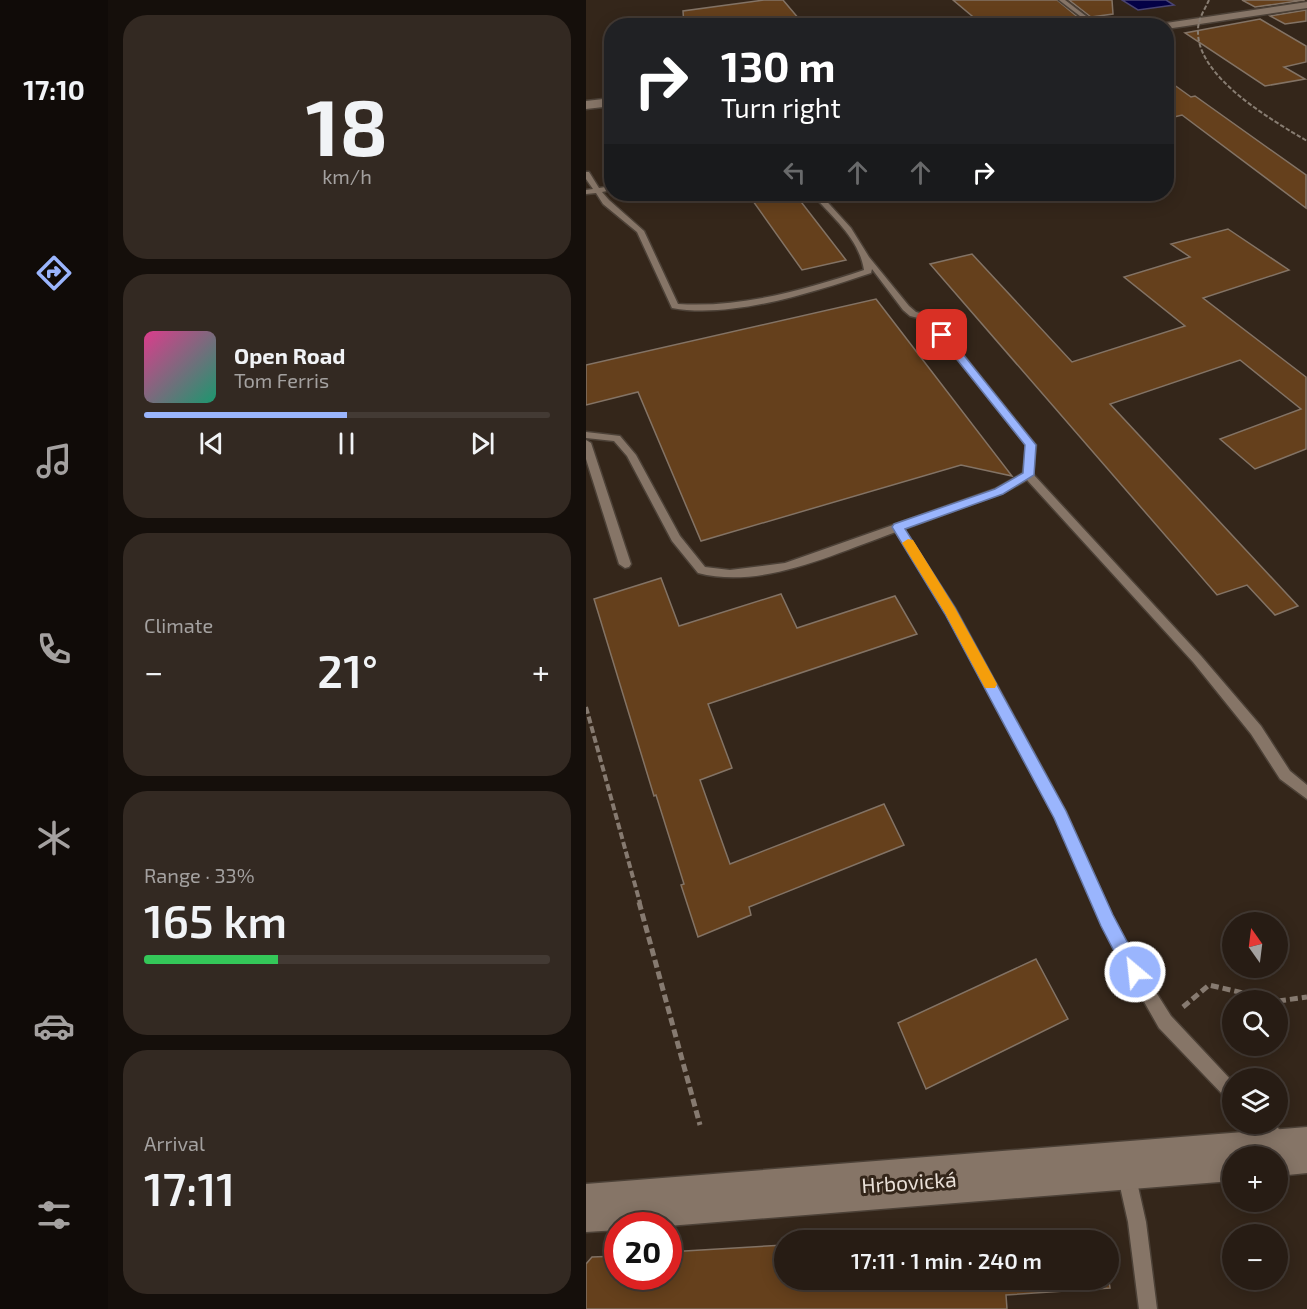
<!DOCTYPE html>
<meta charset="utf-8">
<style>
body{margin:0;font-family:"Exo 2",sans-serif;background:#332922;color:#f1f3f6;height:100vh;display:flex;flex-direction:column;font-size:22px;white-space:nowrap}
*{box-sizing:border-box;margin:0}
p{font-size:20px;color:#a4a1a0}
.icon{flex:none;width:33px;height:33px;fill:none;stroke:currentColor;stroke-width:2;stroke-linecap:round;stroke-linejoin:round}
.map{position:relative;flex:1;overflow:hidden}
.details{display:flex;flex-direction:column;gap:15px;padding:15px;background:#150f0b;width:478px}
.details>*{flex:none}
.banner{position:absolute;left:18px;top:18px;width:570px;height:183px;border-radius:24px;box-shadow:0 3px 15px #0003,0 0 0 2px #433a34;background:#202124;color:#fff;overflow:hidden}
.needle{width:39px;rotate:346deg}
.buttons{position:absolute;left:636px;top:912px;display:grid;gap:12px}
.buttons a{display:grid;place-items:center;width:66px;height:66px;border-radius:50%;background:#271c14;box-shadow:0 3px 15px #0003,0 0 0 2px #433a34;font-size:30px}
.speed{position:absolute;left:18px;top:1212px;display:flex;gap:12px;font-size:30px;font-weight:700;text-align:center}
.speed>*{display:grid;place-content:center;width:78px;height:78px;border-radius:50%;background:#271c14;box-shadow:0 3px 15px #0003,0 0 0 2px #433a34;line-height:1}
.speed .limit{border:9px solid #d22;background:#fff;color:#111}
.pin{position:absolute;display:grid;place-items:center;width:51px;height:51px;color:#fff;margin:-26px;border-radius:12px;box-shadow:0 3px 9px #0006}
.me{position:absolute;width:66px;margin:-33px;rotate:332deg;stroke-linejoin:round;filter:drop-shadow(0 0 4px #0008)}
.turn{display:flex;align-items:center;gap:21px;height:126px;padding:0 18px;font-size:27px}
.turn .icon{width:78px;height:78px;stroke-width:2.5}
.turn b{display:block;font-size:42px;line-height:51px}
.lanes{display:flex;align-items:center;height:57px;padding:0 18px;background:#0003;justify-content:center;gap:30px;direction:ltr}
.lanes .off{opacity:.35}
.big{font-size:45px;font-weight:600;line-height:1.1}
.details .widget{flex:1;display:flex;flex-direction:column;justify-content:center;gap:9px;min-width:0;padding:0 21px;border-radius:24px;background:#332922}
.details .dial{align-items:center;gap:0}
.dial b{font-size:78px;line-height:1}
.song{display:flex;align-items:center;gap:18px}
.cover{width:72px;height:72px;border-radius:9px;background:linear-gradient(135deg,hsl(330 70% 55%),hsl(160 70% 35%))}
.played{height:6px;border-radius:3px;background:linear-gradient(90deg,#9ab5fd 50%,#433a34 50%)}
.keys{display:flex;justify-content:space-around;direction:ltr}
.heat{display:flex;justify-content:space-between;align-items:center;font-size:33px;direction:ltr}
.charge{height:9px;border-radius:4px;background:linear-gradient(90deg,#34c759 33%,#433a34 0)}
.trip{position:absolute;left:188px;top:1230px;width:345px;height:60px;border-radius:30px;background:#271c14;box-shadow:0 3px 15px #0003,0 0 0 2px #433a34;font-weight:600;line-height:60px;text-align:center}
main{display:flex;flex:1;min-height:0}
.dock{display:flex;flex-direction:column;width:108px;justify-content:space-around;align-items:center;background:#100b08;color:#a4a1a0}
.dock .icon{width:42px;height:42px}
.dock .current{color:#9ab5fd}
.dock b{font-size:27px;color:#f1f3f6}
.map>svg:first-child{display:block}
.water{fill:#040146;stroke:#494472;stroke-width:1.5}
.building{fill:#65401c;stroke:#837365;stroke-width:1.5}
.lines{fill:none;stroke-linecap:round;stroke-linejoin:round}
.lane-casing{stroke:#4c4137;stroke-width:3}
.street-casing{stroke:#4c4137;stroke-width:3}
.secondary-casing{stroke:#4c4137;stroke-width:3}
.path-far1{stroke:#867a70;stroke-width:4;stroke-dasharray:7 3;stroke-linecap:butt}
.path{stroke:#867a70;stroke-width:5;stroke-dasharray:8 4;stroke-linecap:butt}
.lane{fill:#867567;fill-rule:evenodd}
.street{fill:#867567;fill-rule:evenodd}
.secondary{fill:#867567;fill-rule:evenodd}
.rail{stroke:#887d72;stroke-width:2;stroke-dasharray:4.5 2;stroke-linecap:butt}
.route{fill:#9ab5fd;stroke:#6476a4;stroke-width:1.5}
.slow{fill:#f59e0b}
.labels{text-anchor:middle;stroke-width:6;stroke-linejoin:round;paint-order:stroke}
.near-street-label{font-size:21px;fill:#e9e0d8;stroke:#34261a}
</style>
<main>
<nav class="dock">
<b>17:10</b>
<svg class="icon current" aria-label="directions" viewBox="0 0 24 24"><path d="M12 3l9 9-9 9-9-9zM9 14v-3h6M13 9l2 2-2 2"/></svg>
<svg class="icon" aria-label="music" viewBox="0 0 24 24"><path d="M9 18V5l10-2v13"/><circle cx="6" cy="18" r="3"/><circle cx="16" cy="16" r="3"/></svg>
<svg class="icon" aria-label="phone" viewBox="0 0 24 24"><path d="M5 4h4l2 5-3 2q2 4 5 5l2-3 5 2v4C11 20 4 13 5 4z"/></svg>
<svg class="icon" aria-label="climate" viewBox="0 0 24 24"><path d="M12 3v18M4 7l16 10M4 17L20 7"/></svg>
<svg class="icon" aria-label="car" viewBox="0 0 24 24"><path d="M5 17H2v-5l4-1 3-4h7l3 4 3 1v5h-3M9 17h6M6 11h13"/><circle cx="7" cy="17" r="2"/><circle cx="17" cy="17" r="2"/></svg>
<svg class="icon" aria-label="filters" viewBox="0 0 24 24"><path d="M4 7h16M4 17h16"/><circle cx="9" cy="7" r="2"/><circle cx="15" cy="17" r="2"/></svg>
</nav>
<section class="details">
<div class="widget dial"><b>18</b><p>km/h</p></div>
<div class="widget">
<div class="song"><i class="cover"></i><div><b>Open Road</b><p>Tom Ferris</p></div></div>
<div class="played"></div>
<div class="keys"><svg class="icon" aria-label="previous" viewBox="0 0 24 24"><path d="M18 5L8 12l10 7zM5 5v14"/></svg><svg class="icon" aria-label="pause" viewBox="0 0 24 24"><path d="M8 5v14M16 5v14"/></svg><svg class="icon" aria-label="next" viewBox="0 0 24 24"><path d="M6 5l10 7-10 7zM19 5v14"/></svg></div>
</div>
<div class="widget"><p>Climate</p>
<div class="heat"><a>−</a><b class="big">21°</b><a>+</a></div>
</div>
<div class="widget"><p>Range · 33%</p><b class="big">165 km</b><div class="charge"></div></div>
<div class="widget"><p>Arrival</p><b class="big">17:11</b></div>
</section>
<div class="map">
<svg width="721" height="1309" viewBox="0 0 721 1309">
<rect width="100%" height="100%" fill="#34261a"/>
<polygon class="water" points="536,0 580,0 588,5 552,10"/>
<g class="building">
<polygon points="178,0 197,0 219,26 98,26 97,11"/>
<polygon points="367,0 471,0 494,19 448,26 398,26"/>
<polygon points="483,0 526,0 527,14 505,17"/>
<polygon points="656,0 719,0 669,7"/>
<polygon points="720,10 720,21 699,24 684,16"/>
<polygon points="674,19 720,46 720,62 698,67 719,79 679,86 599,33"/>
<polygon points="580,79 605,97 609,96 720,175 720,208 596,115 580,119"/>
<polygon points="162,194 209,194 260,260 216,270"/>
<polygon points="642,229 703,270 617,298 720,377 720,449 669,469 634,439 715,409 654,360 524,404 712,606 689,615 661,585 631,595 344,264 386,254 486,362 599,326 538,277 604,257 585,244"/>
<polygon points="290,299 426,476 375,465 115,541 52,392 0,405 0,365"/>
<polygon points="75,578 93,626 195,594 211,628 309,596 331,634 122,704 146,768 114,780 144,864 298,804 318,845 163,907 165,915 112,937 95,885 98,884 70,795 68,796 8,599"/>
<polygon points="450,959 482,1019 340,1089 312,1023"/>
<polygon points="413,1229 414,1240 516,1234 517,1240 266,1240"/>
<polygon points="198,1245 198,1280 522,1280 522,1275 524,1288 420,1295 421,1309 0,1309 0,1264 6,1257 32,1256 32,1276 82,1276 82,1252"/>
</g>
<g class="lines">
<defs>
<g id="lane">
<polygon points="473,0 479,0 513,26 507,26"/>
<path d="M 0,172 L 3,172 L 13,188 L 26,186 L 26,190 L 16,192 L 23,200 L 58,231 L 92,304 C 156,308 218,290 278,270 C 273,238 246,217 226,194 L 234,194 L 265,228 L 283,257 L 323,306 L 330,312 L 346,316 L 448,443 L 450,445 L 447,474 L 615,656 L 675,726 L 704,771 L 721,785 L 721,799 L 694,779 L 665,734 L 607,662 L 441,480 L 417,493 L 318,529 L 369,608 L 480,812 L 526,915 L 554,967 L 585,1016 L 646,1081 L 646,1100 L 640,1098 L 573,1028 L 544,977 L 516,925 L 469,818 L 360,613 L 310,532 C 250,553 176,590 112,573 L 86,541 L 41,456 L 28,441 L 0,438 L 0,432 L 34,436 L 50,455 L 94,536 L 119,567 L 144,570 L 199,563 L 409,489 L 437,473 L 440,445 L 340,320 L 324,316 L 317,310 L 286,269 L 285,273 C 228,292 146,319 86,308 L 51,232 L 17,204 L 10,193 L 0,194 L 0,190 L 7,189 L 0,179 Z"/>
<polygon points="0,440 5,443 45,564 43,567 39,568 33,564 0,459"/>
<path d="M 669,1124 L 688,1124 L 700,1136 L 702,1142 L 700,1148 L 694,1150 C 684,1146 673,1134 669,1124 Z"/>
<polygon points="540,1164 546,1167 549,1173 560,1222 571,1309 553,1309 542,1222 531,1173 534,1167"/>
</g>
<g id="street">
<polygon points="721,2 721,8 580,29 580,26 575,26 580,23"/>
<polygon points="26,98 26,106 0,109 0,101"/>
</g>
<polygon id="secondary" points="721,1127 721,1173 692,1176 692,1156 646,1156 646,1181 82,1226 32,1226 32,1230 0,1232 0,1184"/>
</defs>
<use href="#lane" class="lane-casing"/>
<use href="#street" class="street-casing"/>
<use href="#secondary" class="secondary-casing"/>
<polyline class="path-far1" points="0,707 54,903"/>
<g class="path">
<polyline points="53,902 114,1125"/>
<polyline points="692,1001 721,997"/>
<polyline points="597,1007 623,985 687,1000"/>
</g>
<use href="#lane" class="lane"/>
<use href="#street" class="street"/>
<use href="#secondary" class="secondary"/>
<path class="rail" d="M 623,0 C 619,9 612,19 612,30 C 610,77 686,120 721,141"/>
</g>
<polygon class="route" points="353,333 360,333 450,445 448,475 417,494 319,529 369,608 480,811 527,915 557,972 555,978 549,980 542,978 515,926 468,818 359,614 306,527 308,524 409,489 437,473 439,445 353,337"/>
<polygon class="slow" points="322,539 327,540 369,608 411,684 409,688 399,688 359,613 316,543"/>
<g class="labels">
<g class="near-street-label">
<text transform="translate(323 1183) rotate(-4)" y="7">Hrbovická</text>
</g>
</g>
</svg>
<div class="buttons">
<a><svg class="needle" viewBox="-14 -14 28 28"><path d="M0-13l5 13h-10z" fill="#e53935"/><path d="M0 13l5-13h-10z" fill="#a4a1a0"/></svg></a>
<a><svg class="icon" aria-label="search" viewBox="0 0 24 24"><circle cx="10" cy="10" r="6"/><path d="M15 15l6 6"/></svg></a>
<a><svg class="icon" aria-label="layers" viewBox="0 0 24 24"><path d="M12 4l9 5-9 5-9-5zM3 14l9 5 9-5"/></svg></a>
<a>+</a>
<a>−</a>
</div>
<div class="speed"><div class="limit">20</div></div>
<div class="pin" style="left:356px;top:335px;background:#d93025"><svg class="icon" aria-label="arrive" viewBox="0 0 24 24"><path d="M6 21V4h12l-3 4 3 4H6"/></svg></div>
<svg class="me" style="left:549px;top:972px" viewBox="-20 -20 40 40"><circle r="17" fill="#9ab5fd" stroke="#fff" stroke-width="3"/><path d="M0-11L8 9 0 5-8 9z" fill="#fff"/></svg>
<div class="trip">17:11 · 1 min · 240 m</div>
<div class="banner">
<div class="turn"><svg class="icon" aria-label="right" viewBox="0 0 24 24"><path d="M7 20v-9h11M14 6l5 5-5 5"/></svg><div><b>130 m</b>Turn right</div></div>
<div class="lanes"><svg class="icon off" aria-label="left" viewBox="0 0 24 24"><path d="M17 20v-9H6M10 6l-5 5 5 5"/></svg><svg class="icon off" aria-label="ahead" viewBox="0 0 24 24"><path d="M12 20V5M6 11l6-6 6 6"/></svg><svg class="icon off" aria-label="ahead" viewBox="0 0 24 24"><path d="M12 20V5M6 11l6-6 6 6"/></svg><svg class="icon" aria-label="right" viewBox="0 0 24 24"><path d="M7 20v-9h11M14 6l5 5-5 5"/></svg></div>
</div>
</div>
</main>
